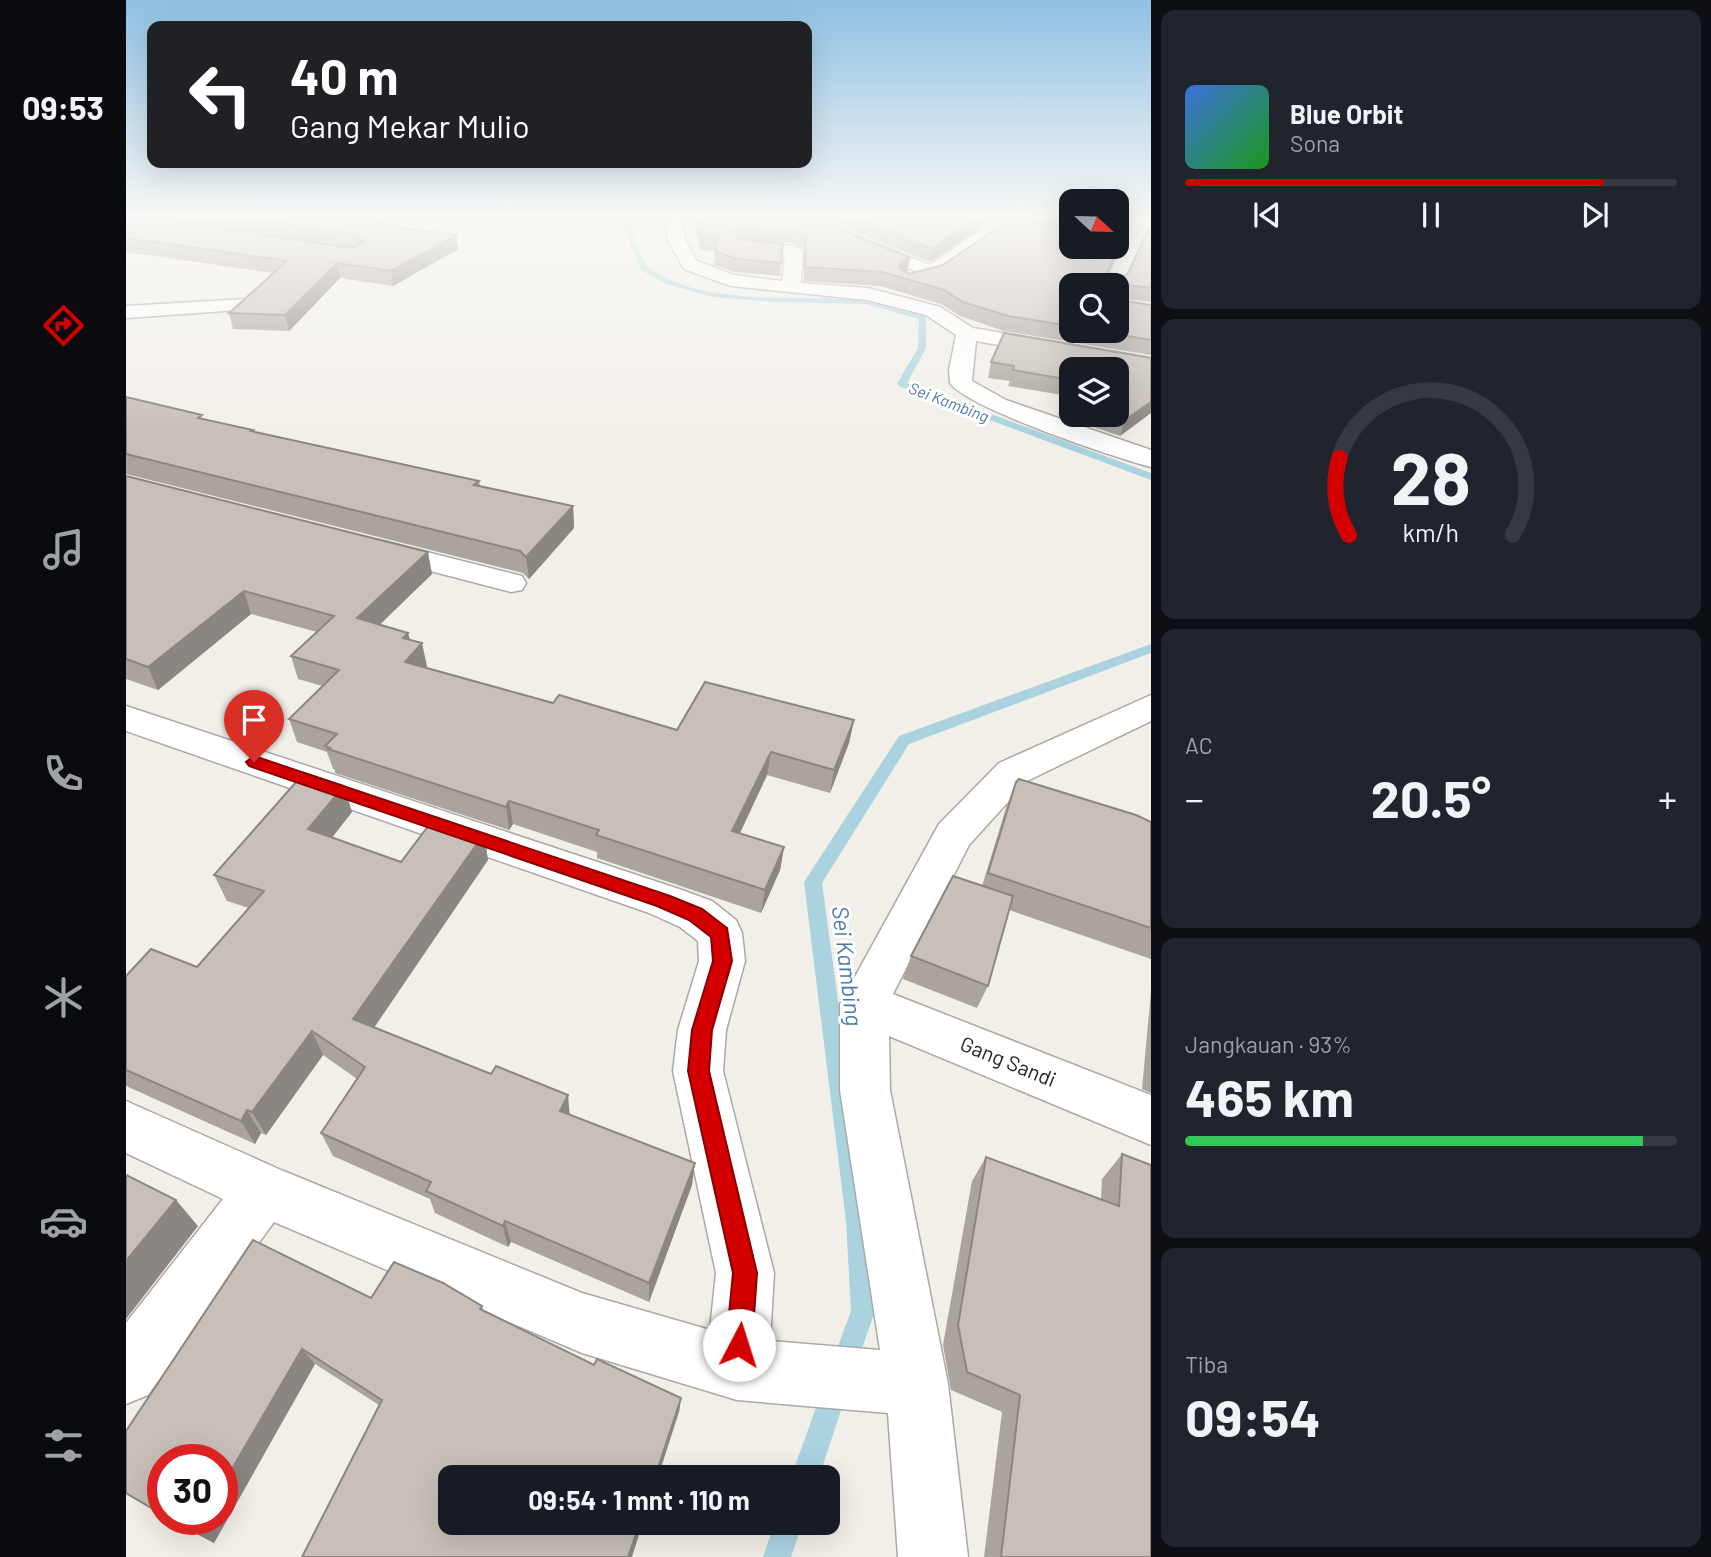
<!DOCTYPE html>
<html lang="id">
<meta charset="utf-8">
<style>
body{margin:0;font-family:Barlow,sans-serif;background:#20242c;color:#f1f3f6;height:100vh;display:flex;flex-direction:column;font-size:26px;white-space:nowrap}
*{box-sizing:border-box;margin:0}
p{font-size:23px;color:#9ea1a6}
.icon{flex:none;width:38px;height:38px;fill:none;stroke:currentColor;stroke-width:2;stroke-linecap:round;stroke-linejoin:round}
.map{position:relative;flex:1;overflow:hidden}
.details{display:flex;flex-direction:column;gap:10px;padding:10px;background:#0d0f14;width:560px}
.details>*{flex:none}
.hud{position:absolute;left:21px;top:21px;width:665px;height:147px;border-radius:14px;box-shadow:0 7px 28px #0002;background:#202124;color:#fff;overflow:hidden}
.needle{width:46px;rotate:112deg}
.controls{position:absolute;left:933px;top:189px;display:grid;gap:14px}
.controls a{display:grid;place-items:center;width:70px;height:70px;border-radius:14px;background:#171b24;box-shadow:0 7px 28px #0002;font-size:35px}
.speed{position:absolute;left:21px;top:1444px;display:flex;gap:14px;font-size:35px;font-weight:700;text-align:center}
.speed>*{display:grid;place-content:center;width:91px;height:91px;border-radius:50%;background:#171b24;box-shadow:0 7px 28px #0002;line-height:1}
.speed .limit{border:10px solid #d22;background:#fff;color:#111}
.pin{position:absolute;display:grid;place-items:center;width:60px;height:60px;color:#fff;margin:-72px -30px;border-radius:50% 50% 50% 0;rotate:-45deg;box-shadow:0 0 7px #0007}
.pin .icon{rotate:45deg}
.me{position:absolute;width:77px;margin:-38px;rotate:5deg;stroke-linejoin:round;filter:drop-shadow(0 0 5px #0008)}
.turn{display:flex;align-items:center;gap:24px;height:147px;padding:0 28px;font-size:32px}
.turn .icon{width:91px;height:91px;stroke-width:2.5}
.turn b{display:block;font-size:49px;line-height:60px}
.big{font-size:52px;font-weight:700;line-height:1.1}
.details .tile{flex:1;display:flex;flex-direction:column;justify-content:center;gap:10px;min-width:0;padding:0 24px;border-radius:14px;background:#20242c}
.details .dial{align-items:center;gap:0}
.dial svg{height:182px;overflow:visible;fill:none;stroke:#363941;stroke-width:7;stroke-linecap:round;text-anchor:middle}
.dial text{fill:#f1f3f6;stroke:none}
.song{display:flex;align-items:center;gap:21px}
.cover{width:84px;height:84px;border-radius:10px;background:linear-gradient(135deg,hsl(220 70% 55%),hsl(120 70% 35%))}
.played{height:7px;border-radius:4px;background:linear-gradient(90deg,#d40000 85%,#363941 85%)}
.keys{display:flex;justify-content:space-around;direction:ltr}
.heat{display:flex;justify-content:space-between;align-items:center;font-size:38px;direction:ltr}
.charge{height:10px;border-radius:5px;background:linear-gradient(90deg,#34c759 93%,#363941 0)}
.trip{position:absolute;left:312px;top:1465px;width:402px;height:70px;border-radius:14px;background:#171b24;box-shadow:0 7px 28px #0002;font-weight:700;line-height:70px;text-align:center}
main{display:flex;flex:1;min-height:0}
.menu{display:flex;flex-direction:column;width:126px;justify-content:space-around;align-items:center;background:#090b0e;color:#9ea1a6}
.menu .icon{width:49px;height:49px}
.menu .on{color:#d40000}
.menu b{font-size:32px;color:#f1f3f6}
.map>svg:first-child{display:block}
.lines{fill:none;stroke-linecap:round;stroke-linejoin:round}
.stream{fill:#aad3df;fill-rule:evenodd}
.minor-casing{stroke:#a9a9a9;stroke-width:3}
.minor{fill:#fff;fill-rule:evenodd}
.wall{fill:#aba49e;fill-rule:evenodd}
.shaded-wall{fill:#8b8681}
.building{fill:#c7bfb8;stroke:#8b8681;stroke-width:2}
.route{fill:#d40000;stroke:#8a0000;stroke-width:2}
.labels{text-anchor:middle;stroke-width:6;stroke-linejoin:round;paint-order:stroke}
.far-water-label{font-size:16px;font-style:italic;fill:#4a7aab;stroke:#fff}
.near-street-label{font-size:21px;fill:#222;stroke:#fff}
.near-water-label{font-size:23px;font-style:italic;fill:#4a7aab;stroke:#fff}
</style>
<main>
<nav class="menu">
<b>09:53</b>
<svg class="icon on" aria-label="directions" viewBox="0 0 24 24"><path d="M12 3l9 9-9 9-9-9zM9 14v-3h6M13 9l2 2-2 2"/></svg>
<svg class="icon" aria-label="music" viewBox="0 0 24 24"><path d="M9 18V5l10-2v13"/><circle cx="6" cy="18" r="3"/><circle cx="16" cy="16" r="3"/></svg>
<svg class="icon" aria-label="phone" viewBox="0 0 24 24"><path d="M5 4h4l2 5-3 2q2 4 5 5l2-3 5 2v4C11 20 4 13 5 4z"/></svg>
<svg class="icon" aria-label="climate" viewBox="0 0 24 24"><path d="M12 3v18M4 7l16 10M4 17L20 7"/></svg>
<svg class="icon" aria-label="car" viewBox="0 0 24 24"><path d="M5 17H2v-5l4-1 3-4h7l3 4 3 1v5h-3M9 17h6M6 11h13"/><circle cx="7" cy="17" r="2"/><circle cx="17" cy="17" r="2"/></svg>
<svg class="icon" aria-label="filters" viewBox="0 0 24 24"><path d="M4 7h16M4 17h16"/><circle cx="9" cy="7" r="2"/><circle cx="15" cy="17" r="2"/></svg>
</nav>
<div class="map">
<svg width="1025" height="1557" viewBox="0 0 1025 1557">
<rect width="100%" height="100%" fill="#f2efe9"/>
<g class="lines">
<g class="stream">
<path d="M 505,216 L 512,216 L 504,225 C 509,237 514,261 524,268 C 578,308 674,294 738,300 C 758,301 780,311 800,316 L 800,348 L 781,383 L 1025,473 L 1025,480 L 773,386 L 771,384 L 792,348 L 793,319 L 740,304 L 650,302 L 587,297 L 540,284 L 515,270 L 497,225 Z"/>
<polygon points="1025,644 1025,653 783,744 696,883 742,1221 749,1311 726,1377 718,1380 722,1389 693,1477 665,1477 700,1380 708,1377 704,1368 725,1311 720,1221 678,882 773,736"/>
<polygon points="649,1522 677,1522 665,1557 637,1557"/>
</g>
<defs>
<g id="minor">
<path d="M 538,216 L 554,216 L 560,241 L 571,261 L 608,275 L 656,281 L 659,255 L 612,249 L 609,245 L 612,241 L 668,246 L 677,251 L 675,283 L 742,288 L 814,307 L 847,328 L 1025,358 L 1025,372 L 850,341 L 846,381 L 880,400 L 1025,450 L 1025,467 C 990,458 841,408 824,383 L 823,370 L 830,335 L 800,315 L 741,300 L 605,286 L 558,269 L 542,241 Z"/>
<polygon points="657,216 681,216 804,265 861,226 873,226 875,230 813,276 806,278"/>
<polygon points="1011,216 1025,216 1025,221 996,285 990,290 990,285 978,285"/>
<polygon points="120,299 127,301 130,305 127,309 0,318 0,306"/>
<polygon points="253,540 396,576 400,583 396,590 385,592 243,555 238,549 243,543"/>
<polygon points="1025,695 1025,721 901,781 843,845 767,994 1025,1095 1025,1145 763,1036 764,1090 822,1384 842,1557 772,1557 762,1413 611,1400 456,1353 148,1222 22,1395 0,1404 0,1323 97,1199 0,1153 0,1101 155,1170 456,1293 584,1330 590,1273 547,1071 552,1030 573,961 572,941 554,927 523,913 0,731 0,706 553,889 586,901 610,920 616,933 619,961 600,1030 597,1071 648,1273 644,1341 754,1350 714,1090 714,1004 813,824 873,763"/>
</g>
</defs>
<use href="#minor" class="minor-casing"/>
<use href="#minor" class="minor"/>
</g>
<g class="wall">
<polygon points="0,216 226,248 228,247 15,216 195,216 330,235 332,249 267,286 214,278 163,331 107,329 103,313 148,273 0,252"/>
<path d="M 682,216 L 781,272 L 780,272 L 783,274 L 945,247 L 1008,216 L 982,273 L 994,279 L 1002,273 L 1025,224 L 1025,302 L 993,298 L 993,300 L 1025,305 L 1025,355 L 878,331 L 834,316 L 815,304 L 754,286 L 678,281 L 678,249 L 668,243 L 630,241 L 657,244 L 654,276 L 609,272 L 588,265 L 589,251 L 573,250 L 574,236 L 570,235 L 571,223 ZM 945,285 L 990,331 L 945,331 Z"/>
<polygon points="689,216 857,216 855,228 804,262"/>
<polygon points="884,216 945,216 945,225"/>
<path d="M 1025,358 L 994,436 L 932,415 L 937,399 L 942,396 L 882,386 L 884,381 L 862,378 L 865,362 ZM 945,369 L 990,369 L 990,415 L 945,415 Z"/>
<polygon points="0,397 128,432 353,481 354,486 447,506 448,528 403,579 397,573 0,474"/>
<polygon points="0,476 306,574 254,624 282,633 284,640 301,666 300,667 427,703 551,730 728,720 723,743 704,793 641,775 614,833 658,847 654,870 635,913 471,858 471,852 387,824 383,830 209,773 209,770 207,769 201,752 171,742 163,719 196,686 172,679 165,656 191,632 125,614 32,690 0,679"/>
<polygon points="890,782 1025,822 1025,959 883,910 862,986 851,1008 777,979 785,956 856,886 880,808"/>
<polygon points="226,812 206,838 275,862 358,834 362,860 248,1027 444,1115 566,1185 523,1302 385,1242 382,1247 309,1213 304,1199 207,1156 195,1133 231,1079 197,1055 140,1135 135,1133 129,1144 0,1086 0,976 71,967 123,908 101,901 88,875"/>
<polygon points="1025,991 1025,1093 1016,1089"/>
<polygon points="996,1154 1025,1557 858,1557 876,1412 825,1390 817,1345 846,1181 860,1157 975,1199 976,1179"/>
<polygon points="245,1298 356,1306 358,1312 468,1365 555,1398 553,1412 253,1405 189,1364 88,1543 69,1533 0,1431"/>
</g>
<g class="shaded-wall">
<polygon points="856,216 857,216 855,228 804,262 806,249"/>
<polygon points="1006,216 1008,216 977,285 981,273"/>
<polygon points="256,218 258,231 250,224"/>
<polygon points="330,235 332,249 267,286 265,271"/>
<polygon points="784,258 781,272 773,275 773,267 775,261"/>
<polygon points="211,263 214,278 163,331 159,315"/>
<polygon points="1025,402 1025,413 994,436 999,420"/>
<polygon points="447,506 448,528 403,579 400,557"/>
<polygon points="302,552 306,574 237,641 231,618"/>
<polygon points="118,591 125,614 32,690 22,667"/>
<polygon points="282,633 287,653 296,643 301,666 284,685 279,662 277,638"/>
<polygon points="728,720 723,743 704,793 708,770"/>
<polygon points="645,752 641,775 604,854 606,831"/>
<polygon points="218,786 226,812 191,856 182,829"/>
<polygon points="383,801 387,824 383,830 380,807"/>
<polygon points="358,834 362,860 237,1044 227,1019"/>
<polygon points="658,847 654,870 635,913 639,890"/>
<polygon points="186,1031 197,1055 140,1135 126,1112"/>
<polygon points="442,1095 444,1119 434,1111"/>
<polygon points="121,1110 135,1133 129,1144 115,1121"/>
<polygon points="569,1163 566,1185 523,1302 523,1283"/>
<polygon points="50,1200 72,1226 0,1319 0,1261"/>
<polygon points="379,1221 385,1242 382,1247 377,1226"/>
<polygon points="176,1349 189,1364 88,1543 69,1533 77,1519 96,1519 96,1486"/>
<polygon points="555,1398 553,1412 532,1477 529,1477"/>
<polygon points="514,1522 517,1522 506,1557 502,1557"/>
</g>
<g class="building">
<polygon points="0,216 10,216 226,248 238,242 227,234 104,216 195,216 208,218 210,216 255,216 256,218 250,224 330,235 265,271 211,263 159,315 103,313 161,261 0,238"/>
<polygon points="575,216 682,216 784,258 775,261 773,267 783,274 817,265 878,223 879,218 945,226 945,247 990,247 990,216 1006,216 981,273 992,274 994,279 1002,273 1025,224 1025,288 995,284 992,286 993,300 1025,305 1025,340 972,331 990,331 990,285 945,285 945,326 882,316 837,302 818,290 756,272 679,267 680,236 670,231 611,227 607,232 613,239 657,244 655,263 610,259 589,251 592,238 573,237 582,224 571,223"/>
<polygon points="722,216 856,216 806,249"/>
<polygon points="878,333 1025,358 1025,402 999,420 983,415 990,415 990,369 945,369 945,380 887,370 888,366 865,362"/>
<polygon points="945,394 945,402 937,399"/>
<polygon points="0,397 76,415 72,418 127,430 125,431 353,481 348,485 447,506 400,557 394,551 0,454"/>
<polygon points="0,476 302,552 231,618 282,633 277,638 296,643 279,662 427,703 433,695 551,730 579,682 728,720 708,770 645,752 606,831 658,847 639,890 470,835 473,830 383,801 380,807 202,749 204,748 199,746 211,734 163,719 213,670 165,656 208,616 118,591 22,667 0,659"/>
<polygon points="178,773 218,786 182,829 275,862 309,817 358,834 227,1019 365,1074 370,1066 442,1095 434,1111 569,1163 523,1283 379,1221 377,1226 300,1191 305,1182 195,1133 239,1067 186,1031 126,1112 121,1110 115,1121 0,1070 0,976 25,949 71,967 138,891 88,875"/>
<polygon points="893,779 1010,815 1025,822 1025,928 862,873 890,782"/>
<polygon points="827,876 887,896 862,986 785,956"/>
<polygon points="996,1154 1025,1165 1025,1557 875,1557 894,1395 841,1372 832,1325 860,1157 993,1206"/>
<polygon points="0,1175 50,1200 0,1261"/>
<polygon points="127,1240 245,1298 268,1262 317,1283 356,1306 354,1309 468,1365 471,1359 555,1398 529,1477 324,1477 324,1522 514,1522 502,1557 176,1557 256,1400 176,1349 96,1486 96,1460 37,1460 37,1515 0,1493 0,1431"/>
<polygon points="44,1519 77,1519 69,1533"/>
</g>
<linearGradient id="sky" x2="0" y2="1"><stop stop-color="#8fc0e4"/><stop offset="0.5" stop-color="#f9f8f5"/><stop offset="1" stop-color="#f9f8f5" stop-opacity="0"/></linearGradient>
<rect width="1025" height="434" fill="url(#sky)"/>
<polygon class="route" points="128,756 544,896 576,909 601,928 606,961 586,1030 583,1071 631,1273 626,1345 622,1354 613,1358 604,1354 600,1345 607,1273 562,1071 566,1030 587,961 585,937 563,920 531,906 123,766 120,762"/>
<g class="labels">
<g class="far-water-label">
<text transform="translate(823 402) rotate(21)" y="6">Sei Kambing</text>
</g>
<g class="near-street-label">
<text transform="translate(882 1062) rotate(22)" y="7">Gang Sandi</text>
</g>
<g class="near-water-label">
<text transform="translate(721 966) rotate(83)" y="8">Sei Kambing</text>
</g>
</g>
</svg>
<div class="controls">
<a><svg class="needle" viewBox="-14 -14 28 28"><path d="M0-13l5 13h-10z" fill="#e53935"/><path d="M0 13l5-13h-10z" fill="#9ea1a6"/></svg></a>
<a><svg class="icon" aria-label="search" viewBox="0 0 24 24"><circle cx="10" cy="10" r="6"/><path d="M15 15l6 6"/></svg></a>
<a><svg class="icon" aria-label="layers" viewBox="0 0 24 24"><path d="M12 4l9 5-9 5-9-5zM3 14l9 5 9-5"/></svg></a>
</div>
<div class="speed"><div class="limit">30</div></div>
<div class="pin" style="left:128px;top:762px;background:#d93025"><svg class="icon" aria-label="arrive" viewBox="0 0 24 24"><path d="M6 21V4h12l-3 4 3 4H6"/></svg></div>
<svg class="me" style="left:613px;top:1345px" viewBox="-20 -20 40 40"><circle r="19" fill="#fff"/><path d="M0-13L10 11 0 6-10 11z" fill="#d40000"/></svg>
<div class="trip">09:54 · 1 mnt · 110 m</div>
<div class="hud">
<div class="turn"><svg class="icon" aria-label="left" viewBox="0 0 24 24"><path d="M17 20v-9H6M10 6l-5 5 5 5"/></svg><div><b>40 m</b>Gang Mekar Mulio</div></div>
</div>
</div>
<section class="details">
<div class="tile">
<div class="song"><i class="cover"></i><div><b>Blue Orbit</b><p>Sona</p></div></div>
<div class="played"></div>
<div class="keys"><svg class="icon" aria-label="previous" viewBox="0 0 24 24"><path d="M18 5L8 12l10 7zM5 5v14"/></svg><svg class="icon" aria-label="pause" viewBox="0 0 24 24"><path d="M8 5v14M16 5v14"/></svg><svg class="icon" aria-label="next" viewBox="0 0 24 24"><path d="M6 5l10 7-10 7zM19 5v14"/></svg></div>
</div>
<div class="tile dial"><svg viewBox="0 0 100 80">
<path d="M14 69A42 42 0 1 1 86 69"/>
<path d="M14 69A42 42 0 0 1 10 35" stroke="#d40000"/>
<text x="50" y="56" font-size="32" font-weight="700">28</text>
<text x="50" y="72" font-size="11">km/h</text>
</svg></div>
<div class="tile"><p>AC</p>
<div class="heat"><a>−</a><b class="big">20.5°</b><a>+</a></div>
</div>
<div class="tile"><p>Jangkauan · 93%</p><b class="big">465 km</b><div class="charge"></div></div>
<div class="tile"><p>Tiba</p><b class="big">09:54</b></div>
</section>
</main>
